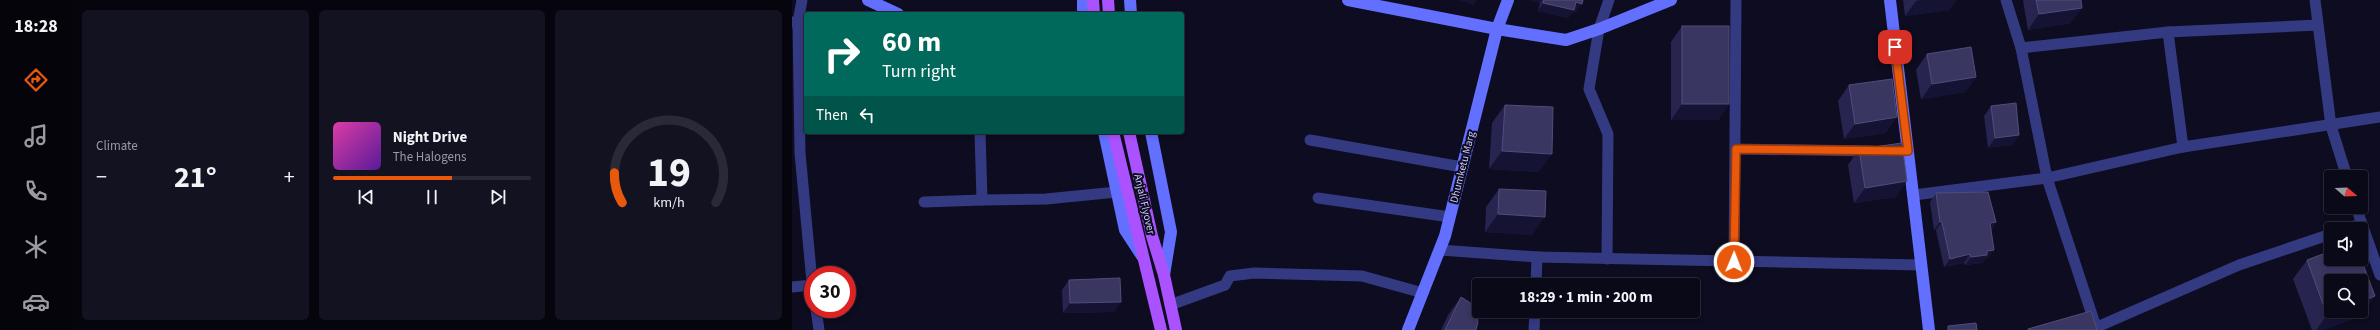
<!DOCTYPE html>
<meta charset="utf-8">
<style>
body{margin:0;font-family:"Source Sans 3",sans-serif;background:#131221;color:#f1f3f6;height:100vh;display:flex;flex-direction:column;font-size:15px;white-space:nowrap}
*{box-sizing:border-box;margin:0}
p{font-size:13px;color:#999aa2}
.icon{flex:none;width:22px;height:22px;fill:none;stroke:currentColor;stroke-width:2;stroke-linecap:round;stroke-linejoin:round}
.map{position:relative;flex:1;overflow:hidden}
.drawer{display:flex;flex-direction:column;gap:10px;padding:10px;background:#06050d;width:720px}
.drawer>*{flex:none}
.banner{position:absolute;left:12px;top:12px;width:380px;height:122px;border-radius:4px;box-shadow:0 2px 6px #0003,0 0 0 1px #2a2a37;background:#00695c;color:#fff;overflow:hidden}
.needle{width:26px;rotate:109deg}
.controls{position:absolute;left:1532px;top:170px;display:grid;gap:8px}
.controls a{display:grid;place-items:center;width:44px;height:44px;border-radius:4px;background:#0a0918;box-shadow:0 2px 6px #0003,0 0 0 1px #2a2a37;font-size:20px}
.speed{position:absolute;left:12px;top:266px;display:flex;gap:8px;font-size:20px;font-weight:700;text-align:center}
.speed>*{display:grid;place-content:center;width:52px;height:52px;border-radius:50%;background:#0a0918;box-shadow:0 2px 6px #0003,0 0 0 1px #2a2a37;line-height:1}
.speed .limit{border:6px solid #d22;background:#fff;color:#111}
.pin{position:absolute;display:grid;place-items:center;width:34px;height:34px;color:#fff;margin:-17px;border-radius:8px;box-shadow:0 2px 6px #0006}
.me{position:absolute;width:44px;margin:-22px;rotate:1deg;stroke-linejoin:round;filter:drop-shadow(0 0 3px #0008)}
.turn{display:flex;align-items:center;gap:14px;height:84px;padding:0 12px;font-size:18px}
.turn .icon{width:52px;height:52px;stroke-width:2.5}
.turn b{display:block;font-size:28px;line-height:34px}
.then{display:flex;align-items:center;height:38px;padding:0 12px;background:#0003;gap:8px;font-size:15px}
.big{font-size:30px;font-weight:700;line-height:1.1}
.drawer .card{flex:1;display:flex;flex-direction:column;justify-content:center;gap:6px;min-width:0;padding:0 14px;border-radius:6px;background:#131221}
.drawer .dial{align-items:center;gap:0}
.dial svg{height:104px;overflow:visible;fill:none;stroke:#2a2a37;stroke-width:7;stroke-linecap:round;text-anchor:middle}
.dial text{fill:#f1f3f6;stroke:none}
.song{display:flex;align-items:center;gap:12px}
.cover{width:48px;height:48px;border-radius:6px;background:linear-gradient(135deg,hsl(320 70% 55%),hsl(270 70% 35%))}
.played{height:4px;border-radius:2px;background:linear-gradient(90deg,#ea580c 60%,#2a2a37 60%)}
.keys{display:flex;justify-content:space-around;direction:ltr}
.heat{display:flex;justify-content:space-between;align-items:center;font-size:22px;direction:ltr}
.drawer .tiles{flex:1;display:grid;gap:10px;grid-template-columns:repeat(3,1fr)}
.trip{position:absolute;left:680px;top:278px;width:228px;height:40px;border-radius:4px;background:#0a0918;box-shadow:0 2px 6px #0003,0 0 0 1px #2a2a37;font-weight:700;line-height:40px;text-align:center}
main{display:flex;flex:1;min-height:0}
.tabs{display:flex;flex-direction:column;width:72px;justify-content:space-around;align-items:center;background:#04040a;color:#999aa2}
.tabs .icon{width:28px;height:28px}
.tabs .active{color:#ea580c}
.tabs b{font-size:18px;color:#f1f3f6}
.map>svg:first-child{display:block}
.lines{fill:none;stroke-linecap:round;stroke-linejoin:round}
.street{stroke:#343a82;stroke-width:11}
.secondary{stroke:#626fff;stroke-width:12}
.primary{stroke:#ab52ff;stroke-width:12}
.wall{fill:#27244f}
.shaded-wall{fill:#151334}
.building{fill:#393662;stroke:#504d7b}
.route-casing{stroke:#983908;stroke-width:10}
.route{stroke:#ea580c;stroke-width:7}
.labels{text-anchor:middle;stroke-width:4;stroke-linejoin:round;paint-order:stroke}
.street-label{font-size:11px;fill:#cbcbff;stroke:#0d0c20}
</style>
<main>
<nav class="tabs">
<b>18:28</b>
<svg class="icon active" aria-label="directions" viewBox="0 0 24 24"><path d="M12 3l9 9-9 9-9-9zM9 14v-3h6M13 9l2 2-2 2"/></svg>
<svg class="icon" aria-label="music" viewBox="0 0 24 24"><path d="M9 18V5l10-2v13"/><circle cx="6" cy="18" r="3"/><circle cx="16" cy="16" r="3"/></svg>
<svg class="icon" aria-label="phone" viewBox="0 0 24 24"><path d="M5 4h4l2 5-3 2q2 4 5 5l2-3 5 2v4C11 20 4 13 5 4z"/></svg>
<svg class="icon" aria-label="climate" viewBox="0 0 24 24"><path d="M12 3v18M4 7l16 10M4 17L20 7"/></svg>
<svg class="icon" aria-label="car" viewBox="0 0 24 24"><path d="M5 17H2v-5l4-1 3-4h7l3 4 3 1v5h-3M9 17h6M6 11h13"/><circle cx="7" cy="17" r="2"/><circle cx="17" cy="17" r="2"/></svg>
</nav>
<section class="drawer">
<div class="tiles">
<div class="card"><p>Climate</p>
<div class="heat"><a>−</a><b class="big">21°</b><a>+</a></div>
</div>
<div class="card">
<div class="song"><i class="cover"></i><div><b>Night Drive</b><p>The Halogens</p></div></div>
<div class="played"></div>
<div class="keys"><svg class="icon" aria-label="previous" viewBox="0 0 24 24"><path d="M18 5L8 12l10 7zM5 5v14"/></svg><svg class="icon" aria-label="pause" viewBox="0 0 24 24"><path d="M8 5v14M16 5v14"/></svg><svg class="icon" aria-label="next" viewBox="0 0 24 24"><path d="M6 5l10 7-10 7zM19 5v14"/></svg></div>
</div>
<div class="card dial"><svg viewBox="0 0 100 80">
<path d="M14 69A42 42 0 1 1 86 69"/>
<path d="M14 69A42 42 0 0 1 8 46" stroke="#ea580c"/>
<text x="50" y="56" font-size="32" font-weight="700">19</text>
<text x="50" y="72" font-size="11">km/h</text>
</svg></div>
</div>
</section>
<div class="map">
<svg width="1588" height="330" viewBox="0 0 1588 330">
<rect width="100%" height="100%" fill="#0d0c20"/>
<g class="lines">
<g class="street">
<polyline points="1214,0 1229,48 1255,178 1305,330"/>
<polyline points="1523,0 1539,126 1555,177"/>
<polyline points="0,22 6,22 10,0"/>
<polyline points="6,22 8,153 21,293"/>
<polyline points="1376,32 1391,147"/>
<polyline points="1229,48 1376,32 1526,25"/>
<polyline points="188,132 190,200 254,199 325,192"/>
<polyline points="518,140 670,167"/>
<polyline points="944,149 1080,151"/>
<polyline points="1122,195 1255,178 1391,147 1588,117"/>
<polyline points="526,198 658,217"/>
<polyline points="132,202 190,200"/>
<polyline points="1564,207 1588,275"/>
<polyline points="1553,229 1569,224"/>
<polyline points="648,250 745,257"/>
<polyline points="815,259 816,134 797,89 807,29 817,0"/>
<polyline points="942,262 944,0"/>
<polyline points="744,285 745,257 1129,265"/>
<polyline points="0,287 20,285"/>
<polyline points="378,305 433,285 438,276 462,273 570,276 631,293"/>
<polyline points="24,309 27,330"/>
<polyline points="1305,327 1447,265 1539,234"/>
<polyline points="742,330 743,311"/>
</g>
<g class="secondary">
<polyline points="76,0 106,14"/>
<polyline points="291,0 291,14"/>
<polyline points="338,0 339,14"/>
<polyline points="556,0 705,29 774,40 807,29 879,0"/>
<polyline points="1098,0 1137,330"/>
<polyline points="312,132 333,230 350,256"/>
<polyline points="359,132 379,232 372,275"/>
<polyline points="616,330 653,236 705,29 716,0"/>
</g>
<g class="primary">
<polyline points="301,0 302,14"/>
<polyline points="316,0 317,14"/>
<polyline points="321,132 369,330"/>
<polyline points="337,132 360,236 372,275 384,330"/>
</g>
</g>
<g class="wall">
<polygon points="738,0 791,0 784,12 781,11 776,18 746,11 748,3"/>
<polygon points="1111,0 1164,0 1157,10 1113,16"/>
<polygon points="1232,0 1289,0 1279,23 1236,30 1231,1"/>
<polygon points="890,26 937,104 926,120 879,120 879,42"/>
<polygon points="1135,54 1184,77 1173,92 1129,99 1124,70"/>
<polygon points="1057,85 1094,133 1052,139 1046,101"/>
<polygon points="713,105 747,172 697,169 700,123"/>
<polygon points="1199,106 1227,135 1220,145 1196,148 1192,116"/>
<polygon points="1067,149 1104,197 1062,203 1056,165"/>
<polygon points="707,189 740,235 693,232 694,207"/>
<polygon points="1144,193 1204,222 1199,230 1196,259 1193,259 1190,263 1173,265 1172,263 1152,267 1144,230 1142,230 1138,202"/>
<polygon points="1515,260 1569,316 1531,330 1520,330 1501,279"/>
<polygon points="277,280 322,312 271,313 270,290"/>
<polygon points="669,297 684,330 649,330 656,315"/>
</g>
<g class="shaded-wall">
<polygon points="666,0 685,0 682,5"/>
<polygon points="738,0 750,0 748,3"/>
<polygon points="1129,0 1164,0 1157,10 1113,16 1124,1"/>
<polygon points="784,2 790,4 784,12 781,11 776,18 746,11 751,3"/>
<polygon points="1290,8 1279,23 1236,30 1247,14"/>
<polygon points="1184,77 1173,92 1129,99 1140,84"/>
<polygon points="890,104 937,104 926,120 879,120"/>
<polygon points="1105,117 1094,133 1052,139 1063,124"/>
<polygon points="1227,135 1220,145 1196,148 1203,138"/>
<polygon points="710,151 760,154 747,172 697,169"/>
<polygon points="1115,181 1104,197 1062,203 1073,188"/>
<polygon points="706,214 753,217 740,235 693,232"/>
<polygon points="1148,222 1150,222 1144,230 1142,230"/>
<polygon points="1204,222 1198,230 1198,223"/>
<polygon points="1202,250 1196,259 1193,259 1190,263 1173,265 1179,257 1195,251"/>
<polygon points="1178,254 1172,263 1152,267 1158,259"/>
<polygon points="1583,296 1569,316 1531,330 1524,330 1535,315 1544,311 1569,311 1569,302"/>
<polygon points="329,302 322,312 271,313 278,303"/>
</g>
<g class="building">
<polygon points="752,0 791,0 790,4 784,2 782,10 751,3"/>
<polygon points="1244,0 1289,0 1290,8 1247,14"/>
<rect x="890" y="26" width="47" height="78"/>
<polygon points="1179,47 1184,77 1140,84 1135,54"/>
<polygon points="1100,79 1105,117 1063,124 1057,85"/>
<polygon points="1224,103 1227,135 1203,138 1199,106"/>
<polygon points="713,105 761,107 760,154 710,151"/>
<polygon points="1110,143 1115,181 1073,188 1067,149"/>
<polygon points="707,189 754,191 753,217 706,214"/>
<polygon points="1196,192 1204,222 1198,223 1202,250 1195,251 1195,255 1179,257 1178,254 1158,259 1150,222 1148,222 1144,193"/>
<polygon points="1539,251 1539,259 1569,259 1583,296 1569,302 1569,281 1539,281 1539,311 1544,311 1535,315 1515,260"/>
<polygon points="328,278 329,302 278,303 277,280"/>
<polygon points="669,297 683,306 686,322 684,330 653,330"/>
<polygon points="1299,311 1305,330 1236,330 1236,329"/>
<polygon points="1184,323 1185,330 1156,330 1156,326"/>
</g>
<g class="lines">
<defs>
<polyline id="route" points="942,262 944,149 1116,151 1103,47"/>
</defs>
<use href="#route" class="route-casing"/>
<use href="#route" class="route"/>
</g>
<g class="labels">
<g class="street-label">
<text transform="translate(670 167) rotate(-76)" y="4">Dhumketu Marg</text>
<text transform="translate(353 204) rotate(77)" y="4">Anjali Flyover</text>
</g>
</g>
</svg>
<div class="controls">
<a><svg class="needle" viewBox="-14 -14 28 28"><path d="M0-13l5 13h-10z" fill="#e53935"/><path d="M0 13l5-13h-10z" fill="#999aa2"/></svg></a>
<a><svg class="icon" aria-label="sound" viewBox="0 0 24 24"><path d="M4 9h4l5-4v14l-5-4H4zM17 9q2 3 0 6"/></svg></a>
<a><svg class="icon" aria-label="search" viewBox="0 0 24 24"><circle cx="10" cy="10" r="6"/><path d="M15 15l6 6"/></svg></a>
</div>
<div class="speed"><div class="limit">30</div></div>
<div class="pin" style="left:1103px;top:47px;background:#d93025"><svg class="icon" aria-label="arrive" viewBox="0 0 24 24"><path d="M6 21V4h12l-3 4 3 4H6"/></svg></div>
<svg class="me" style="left:942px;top:262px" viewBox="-20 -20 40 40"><circle r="17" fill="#ea580c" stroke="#fff" stroke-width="3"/><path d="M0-11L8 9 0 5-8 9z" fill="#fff"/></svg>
<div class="trip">18:29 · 1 min · 200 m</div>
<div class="banner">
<div class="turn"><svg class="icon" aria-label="right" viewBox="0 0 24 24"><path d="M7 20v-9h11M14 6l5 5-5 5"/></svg><div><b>60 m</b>Turn right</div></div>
<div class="then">Then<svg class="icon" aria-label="left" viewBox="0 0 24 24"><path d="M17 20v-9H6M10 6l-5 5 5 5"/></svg></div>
</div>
</div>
</main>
